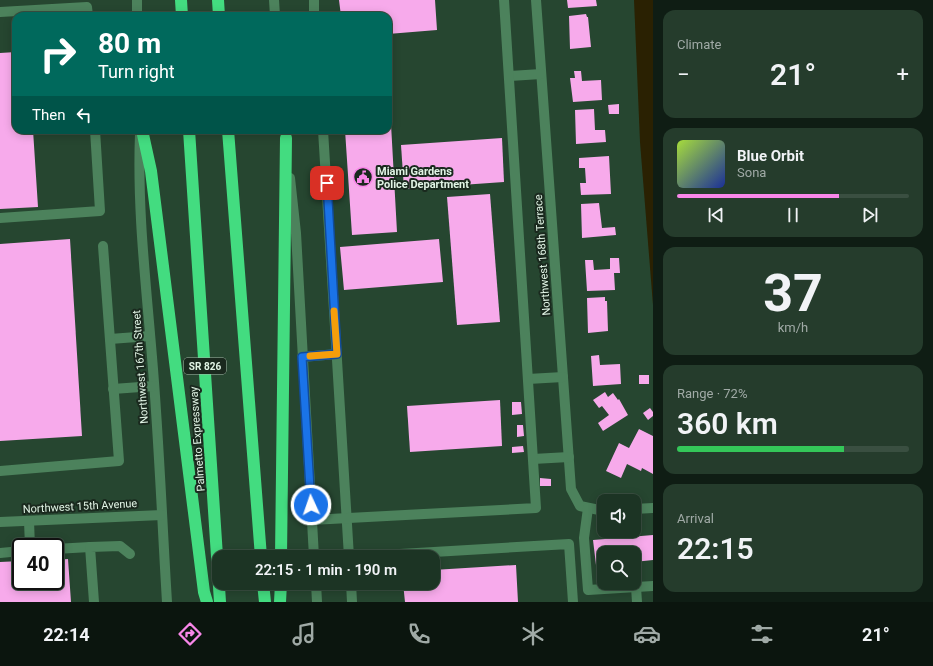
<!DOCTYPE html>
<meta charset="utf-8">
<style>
body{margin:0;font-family:Roboto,sans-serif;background:#253c2c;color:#f1f3f6;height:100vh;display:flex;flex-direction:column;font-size:15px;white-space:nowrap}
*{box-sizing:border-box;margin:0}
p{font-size:13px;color:#a0aaa6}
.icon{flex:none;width:22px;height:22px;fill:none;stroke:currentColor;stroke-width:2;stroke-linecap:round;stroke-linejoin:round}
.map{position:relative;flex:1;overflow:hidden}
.details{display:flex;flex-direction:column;gap:10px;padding:10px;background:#0f1d14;width:280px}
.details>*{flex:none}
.top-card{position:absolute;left:12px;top:12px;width:380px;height:122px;border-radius:12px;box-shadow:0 2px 10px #0003,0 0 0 1px #3a4f41;background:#00695c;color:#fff;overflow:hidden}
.tools{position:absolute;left:597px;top:494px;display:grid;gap:8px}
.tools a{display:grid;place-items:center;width:44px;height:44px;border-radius:8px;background:#1c3424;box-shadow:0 2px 10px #0003,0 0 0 1px #3a4f41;font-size:20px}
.speed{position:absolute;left:12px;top:538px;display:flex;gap:8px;font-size:20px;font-weight:700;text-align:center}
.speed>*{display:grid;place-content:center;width:52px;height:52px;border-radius:50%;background:#1c3424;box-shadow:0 2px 10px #0003,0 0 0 1px #3a4f41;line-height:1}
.speed .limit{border:2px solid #111;border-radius:6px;background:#fff;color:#111}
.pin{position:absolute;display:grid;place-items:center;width:34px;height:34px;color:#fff;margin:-17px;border-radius:8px;box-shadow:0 2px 6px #0006}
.me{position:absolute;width:44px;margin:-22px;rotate:357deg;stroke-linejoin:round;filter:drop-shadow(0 0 3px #0008)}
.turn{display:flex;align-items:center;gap:14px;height:84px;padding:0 20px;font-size:18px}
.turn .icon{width:52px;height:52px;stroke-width:2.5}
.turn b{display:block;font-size:28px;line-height:34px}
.then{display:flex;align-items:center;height:38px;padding:0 20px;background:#0003;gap:8px;font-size:15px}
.big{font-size:30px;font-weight:600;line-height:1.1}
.details .widget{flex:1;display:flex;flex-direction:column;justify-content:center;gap:6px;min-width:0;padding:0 14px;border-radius:12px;background:#253c2c}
.details .dial{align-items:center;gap:0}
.dial b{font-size:52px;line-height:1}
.song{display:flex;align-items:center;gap:12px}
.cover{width:48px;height:48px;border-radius:6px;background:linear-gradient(135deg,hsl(80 70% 55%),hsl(230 70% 35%))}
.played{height:4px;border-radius:2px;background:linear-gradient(90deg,#f987e9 70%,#3a4f41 70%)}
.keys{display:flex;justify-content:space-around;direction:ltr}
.heat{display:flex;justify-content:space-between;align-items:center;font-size:22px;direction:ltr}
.charge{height:6px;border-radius:3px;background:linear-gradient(90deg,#34c759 72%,#3a4f41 0)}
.trip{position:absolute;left:212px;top:550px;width:228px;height:40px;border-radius:12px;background:#1c3424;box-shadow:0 2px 10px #0003,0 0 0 1px #3a4f41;font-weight:600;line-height:40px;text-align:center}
.tab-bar{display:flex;height:64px;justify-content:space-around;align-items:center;background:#0b150e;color:#a0aaa6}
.tab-bar .icon{width:28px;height:28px}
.tab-bar .current{color:#f987e9}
.tab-bar b{font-size:18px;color:#f1f3f6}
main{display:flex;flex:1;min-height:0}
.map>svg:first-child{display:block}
.water{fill:#2a2102}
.building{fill:#f7aaeb}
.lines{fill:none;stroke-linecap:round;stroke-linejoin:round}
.minor{stroke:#4c825c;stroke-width:10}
.highway{stroke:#43dc80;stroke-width:12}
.route-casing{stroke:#114b97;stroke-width:10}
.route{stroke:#1a73e8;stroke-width:7}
.slow{stroke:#f59e0b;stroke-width:7}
.labels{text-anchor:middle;stroke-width:4;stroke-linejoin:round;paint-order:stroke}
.shield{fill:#1a291e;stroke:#a5b7a9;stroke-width:1}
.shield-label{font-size:10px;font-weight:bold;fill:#e1f4e5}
.poi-label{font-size:11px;font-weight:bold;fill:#e1f4e5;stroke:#1a291e;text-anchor:start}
.street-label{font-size:11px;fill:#e1f4e5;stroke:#1a291e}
</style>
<main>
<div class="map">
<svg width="653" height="602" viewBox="0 0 653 602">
<rect width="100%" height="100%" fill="#264630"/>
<polygon class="water" points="634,0 653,0 653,305 640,142"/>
<g class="building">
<polygon points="339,0 435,0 437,30 388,34 388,16 341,16"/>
<polygon points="567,0 596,0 597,6 568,8"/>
<polygon points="586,14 587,17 588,17 591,47 570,49 569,16"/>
<polygon points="16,52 16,130 33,130 38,207 0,209 0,53"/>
<polygon points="574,71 581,71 582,81 601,80 602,100 573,102 570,78 575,78"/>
<polygon points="619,104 619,114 609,114 608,105"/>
<polygon points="388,106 390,106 397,232 352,235 345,130 388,130"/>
<polygon points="594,109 595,130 605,130 606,142 576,144 575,110"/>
<polygon points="502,138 504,182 404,189 401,145"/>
<polygon points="609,156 611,194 581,195 580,183 586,183 585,168 579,168 579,158"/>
<polygon points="490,194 500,322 457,325 447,197"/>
<polygon points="599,203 602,228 615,227 616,235 582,238 581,204"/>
<polygon points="70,239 82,436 0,441 0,244"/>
<polygon points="439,239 443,282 344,290 340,247"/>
<polygon points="610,258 619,258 620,273 614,273 615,290 587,291 585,260 593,260 594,270 610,269"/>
<polygon points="605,297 605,301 607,301 608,331 588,333 587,298"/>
<polygon points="599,355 600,365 620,364 621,384 593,386 591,356"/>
<rect x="639" y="375" width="10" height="9"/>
<polygon points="605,392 608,397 613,393 618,400 619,399 628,415 603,431 598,423 609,415 602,406 599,408 593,400"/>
<polygon points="500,400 502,446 410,452 407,406"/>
<polygon points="512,402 521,402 522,414 512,415"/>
<polygon points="650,408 653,412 653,416 648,420 643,413"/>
<polygon points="517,425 523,425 524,436 517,437"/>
<polygon points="639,429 653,436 653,474 642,468 641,471 627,464 621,478 606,471 619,443 629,448"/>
<polygon points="523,446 524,452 512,453 512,447"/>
<polygon points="540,478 551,479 551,486 540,486"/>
<polygon points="653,535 653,560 634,562 634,553 604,553 604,564 596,565 593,540"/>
<polygon points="68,559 71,602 0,602 0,562 21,561 21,581 55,581 55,560"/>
<polygon points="516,565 518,602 405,602 403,583 433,583 433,570"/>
</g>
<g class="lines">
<g class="minor">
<polyline points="137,0 137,16"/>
<polyline points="274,0 275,16"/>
<polyline points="314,0 314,16"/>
<polyline points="536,0 571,489 580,506 604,511"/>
<polyline points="0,12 87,7 88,16"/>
<polyline points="510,76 541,74"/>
<polyline points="323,130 349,557 569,544 573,602"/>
<path d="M 140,134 C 137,209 146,283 152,357 C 159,439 162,521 167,602"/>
<polyline points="290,178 296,233 314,557"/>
<polyline points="0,218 100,211 95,130"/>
<polyline points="110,339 150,336"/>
<polyline points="302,357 337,354"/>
<polyline points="528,379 563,377"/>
<polyline points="113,389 154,386"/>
<polyline points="533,459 569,457"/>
<polyline points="0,471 119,461 103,246"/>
<polyline points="588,508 584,538 588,590 653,586"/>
<polyline points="634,509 653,508"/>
<polyline points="311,520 536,508 504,0"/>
<polyline points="29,521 30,547"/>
<polyline points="0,522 162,515"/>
<polyline points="55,549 90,547"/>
<polyline points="0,553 21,551"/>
<polyline points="316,583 317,602"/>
<polyline points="351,583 352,602"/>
<polyline points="636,587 637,602"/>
<polyline points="94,602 90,547 120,546 130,554"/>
</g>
<g class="highway">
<polyline points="181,0 182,16"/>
<polyline points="218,0 219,16"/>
<polyline points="142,130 151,171 204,592 207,602"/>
<polyline points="189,130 220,602"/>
<polyline points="228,130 261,557"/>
<polyline points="281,557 286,138"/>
<polyline points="263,583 265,602"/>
<polyline points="280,602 281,583"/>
</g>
</g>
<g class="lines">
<defs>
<polyline id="route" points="311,505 302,357 337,354 327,183"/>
</defs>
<use href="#route" class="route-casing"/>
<use href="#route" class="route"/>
<polyline class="slow" points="310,356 337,354 334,311"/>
</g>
<defs>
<symbol id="civic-ring" viewBox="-11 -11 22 22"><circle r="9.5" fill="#1a291e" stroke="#f987e9" stroke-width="1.5"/><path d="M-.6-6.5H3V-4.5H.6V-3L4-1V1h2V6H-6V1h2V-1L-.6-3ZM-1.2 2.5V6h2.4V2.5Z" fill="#f987e9"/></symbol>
</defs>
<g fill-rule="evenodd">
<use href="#civic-ring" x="352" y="166" width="22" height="22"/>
</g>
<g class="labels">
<rect class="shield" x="184" y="358" width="42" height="16" rx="3"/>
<g class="shield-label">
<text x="205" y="370">SR 826</text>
</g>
<g class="poi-label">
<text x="377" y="175">Miami Gardens<tspan x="377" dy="13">Police Department</tspan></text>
</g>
<g class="street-label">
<text transform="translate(542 255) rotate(-94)" y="4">Northwest 168th Terrace</text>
<text transform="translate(140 367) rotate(-94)" y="4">Northwest 167th Street</text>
<text transform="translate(197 439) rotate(-94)" y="4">Palmetto Expressway</text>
<text transform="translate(80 506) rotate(-3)" y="4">Northwest 15th Avenue</text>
</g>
</g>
</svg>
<div class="tools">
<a><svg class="icon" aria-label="sound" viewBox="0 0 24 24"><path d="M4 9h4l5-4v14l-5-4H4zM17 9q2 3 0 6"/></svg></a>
<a><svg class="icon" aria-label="search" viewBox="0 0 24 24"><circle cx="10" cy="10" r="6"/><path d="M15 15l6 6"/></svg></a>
</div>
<div class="speed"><div class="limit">40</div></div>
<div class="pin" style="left:327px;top:183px;background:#d93025"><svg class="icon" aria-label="arrive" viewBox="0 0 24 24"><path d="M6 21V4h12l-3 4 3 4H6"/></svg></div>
<svg class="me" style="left:311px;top:505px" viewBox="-20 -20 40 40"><circle r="17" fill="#1a73e8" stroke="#fff" stroke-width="3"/><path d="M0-11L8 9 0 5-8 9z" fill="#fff"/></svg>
<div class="trip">22:15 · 1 min · 190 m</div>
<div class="top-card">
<div class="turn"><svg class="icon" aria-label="right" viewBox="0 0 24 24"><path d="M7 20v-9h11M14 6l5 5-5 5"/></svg><div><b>80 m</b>Turn right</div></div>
<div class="then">Then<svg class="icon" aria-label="left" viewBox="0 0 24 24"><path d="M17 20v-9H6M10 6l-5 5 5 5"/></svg></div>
</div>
</div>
<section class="details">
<div class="widget"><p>Climate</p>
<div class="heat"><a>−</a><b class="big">21°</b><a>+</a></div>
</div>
<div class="widget">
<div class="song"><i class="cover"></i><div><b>Blue Orbit</b><p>Sona</p></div></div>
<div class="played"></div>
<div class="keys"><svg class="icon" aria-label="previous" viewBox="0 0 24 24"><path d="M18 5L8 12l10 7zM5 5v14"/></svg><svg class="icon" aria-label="pause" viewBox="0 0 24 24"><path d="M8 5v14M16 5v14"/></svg><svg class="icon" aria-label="next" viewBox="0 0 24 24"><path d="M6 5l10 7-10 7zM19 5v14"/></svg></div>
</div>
<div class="widget dial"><b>37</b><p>km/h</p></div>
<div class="widget"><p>Range · 72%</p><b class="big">360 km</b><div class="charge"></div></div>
<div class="widget"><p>Arrival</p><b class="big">22:15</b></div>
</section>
</main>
<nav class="tab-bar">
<b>22:14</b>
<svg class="icon current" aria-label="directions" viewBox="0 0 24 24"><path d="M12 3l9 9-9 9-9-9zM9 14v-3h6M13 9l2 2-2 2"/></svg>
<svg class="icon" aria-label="music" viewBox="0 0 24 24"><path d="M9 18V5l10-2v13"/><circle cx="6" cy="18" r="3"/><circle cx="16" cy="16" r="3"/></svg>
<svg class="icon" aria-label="phone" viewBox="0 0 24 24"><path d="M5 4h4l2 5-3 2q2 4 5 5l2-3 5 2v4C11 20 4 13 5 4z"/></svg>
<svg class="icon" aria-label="climate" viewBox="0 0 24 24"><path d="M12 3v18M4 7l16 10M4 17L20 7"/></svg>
<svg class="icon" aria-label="car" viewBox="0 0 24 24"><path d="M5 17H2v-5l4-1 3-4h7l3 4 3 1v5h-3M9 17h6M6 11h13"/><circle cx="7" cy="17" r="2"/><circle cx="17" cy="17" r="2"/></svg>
<svg class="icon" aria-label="filters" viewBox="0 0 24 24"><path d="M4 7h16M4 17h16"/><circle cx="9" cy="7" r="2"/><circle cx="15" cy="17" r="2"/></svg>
<b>21°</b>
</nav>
